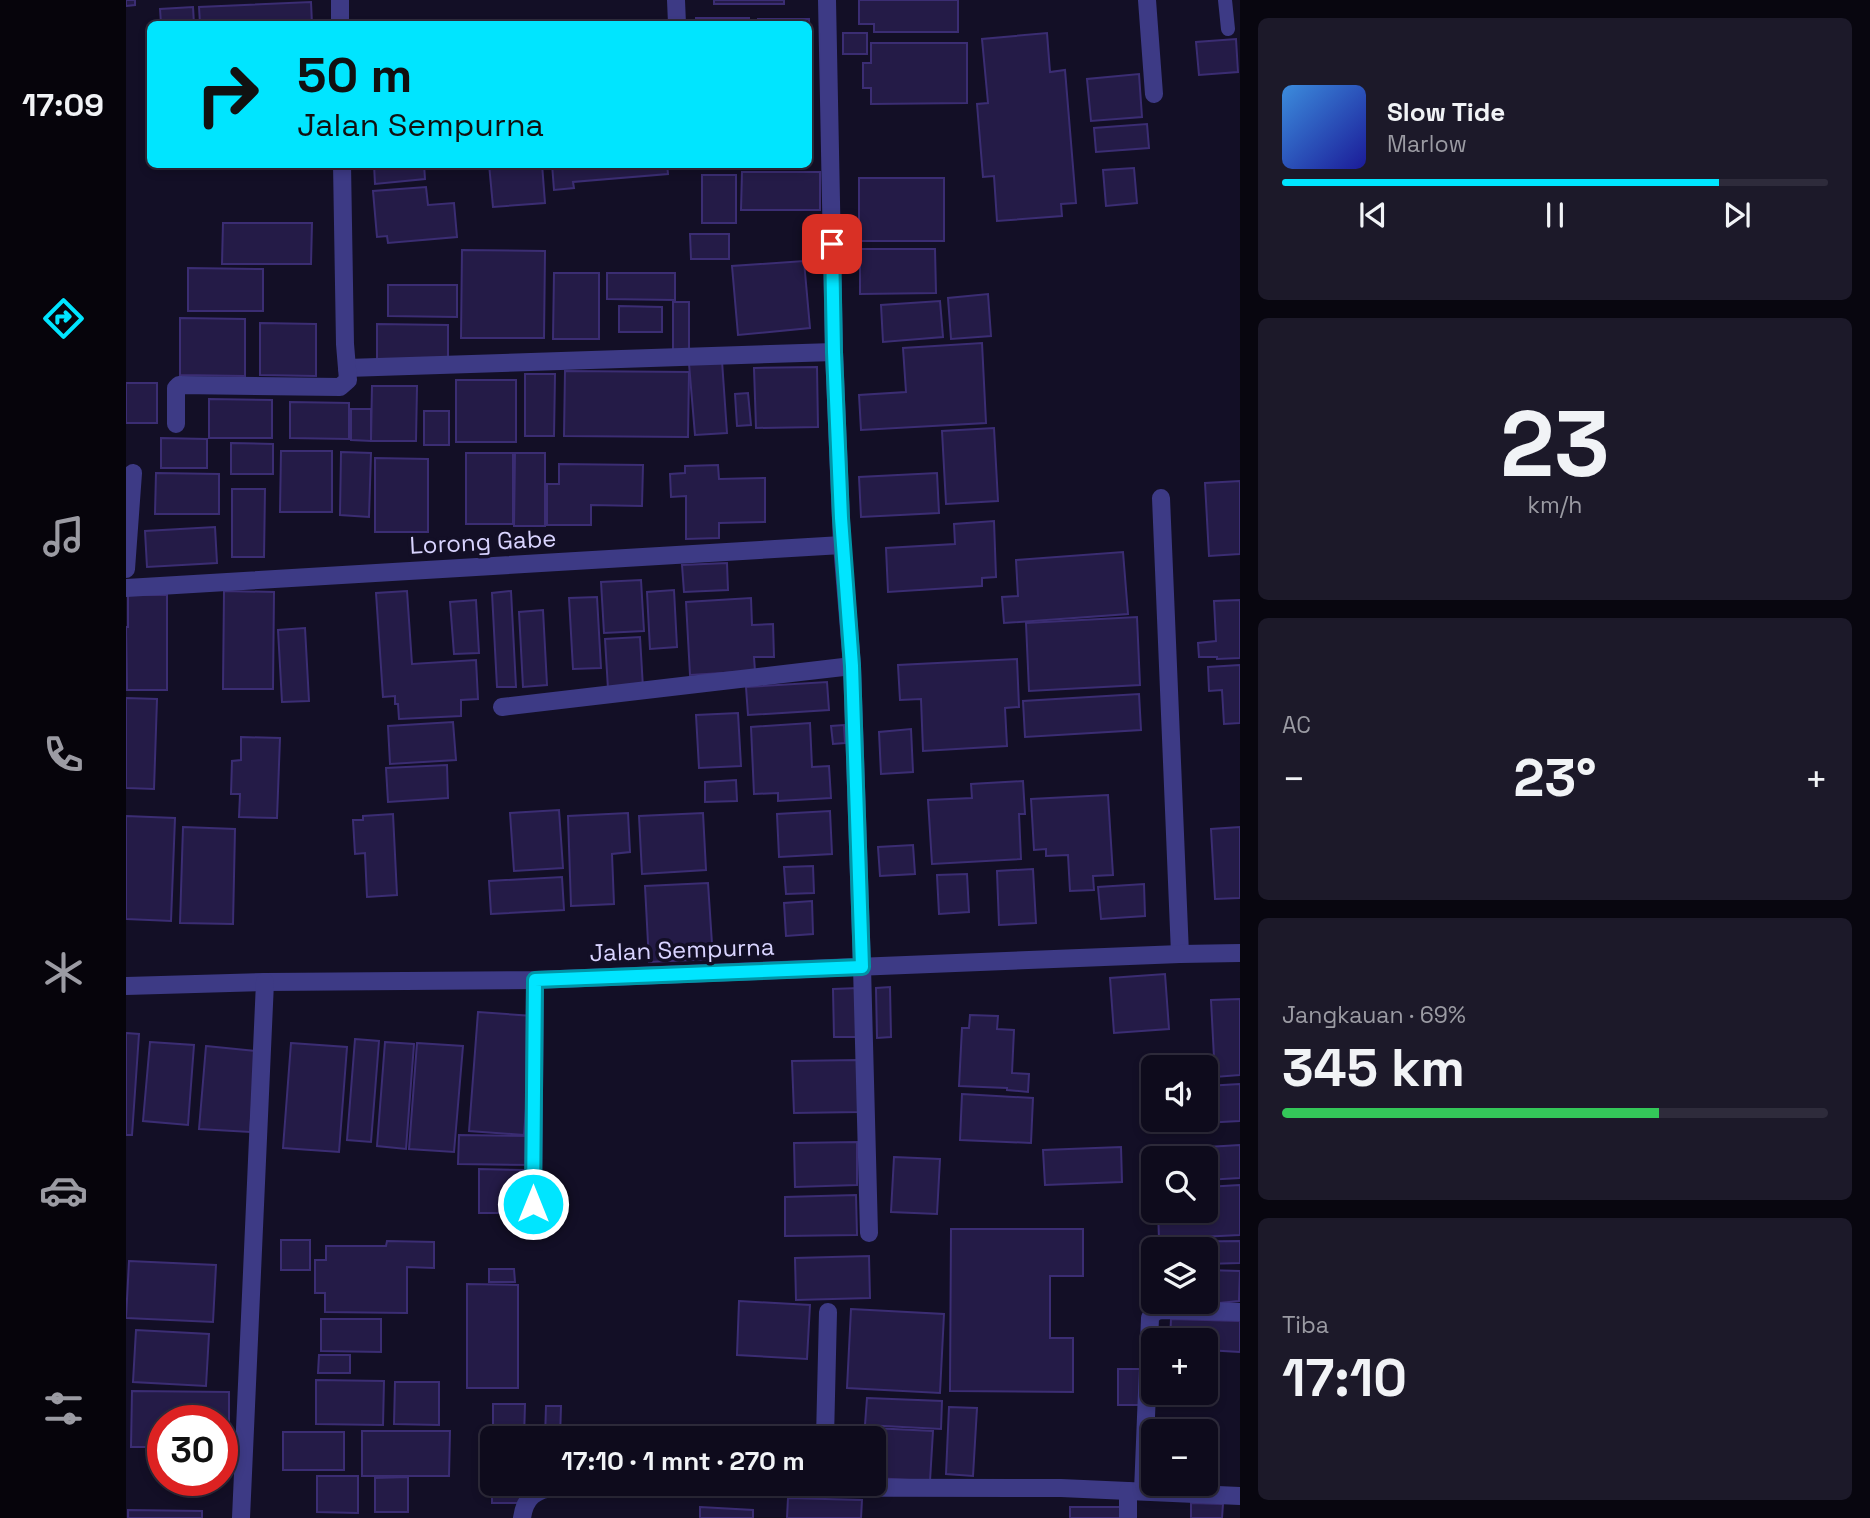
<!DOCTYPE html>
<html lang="id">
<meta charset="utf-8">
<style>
body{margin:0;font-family:"Space Grotesk",sans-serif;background:#1c1929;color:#f1f3f6;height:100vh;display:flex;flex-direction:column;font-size:26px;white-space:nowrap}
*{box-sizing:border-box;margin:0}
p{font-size:23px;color:#9b9ba3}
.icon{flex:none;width:38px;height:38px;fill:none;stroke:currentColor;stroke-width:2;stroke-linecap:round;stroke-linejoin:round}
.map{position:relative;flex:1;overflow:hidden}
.side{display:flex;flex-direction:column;gap:18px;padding:18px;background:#08060f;width:630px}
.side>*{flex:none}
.banner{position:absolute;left:21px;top:21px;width:665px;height:147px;border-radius:10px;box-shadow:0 4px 10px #0003,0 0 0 2px #2e2b3b;background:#00e5ff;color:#111;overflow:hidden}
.fabs{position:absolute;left:1015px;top:1055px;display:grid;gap:14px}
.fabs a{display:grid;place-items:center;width:77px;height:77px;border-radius:10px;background:#0e0b1c;box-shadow:0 4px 10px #0003,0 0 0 2px #2e2b3b;font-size:35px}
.speed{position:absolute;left:21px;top:1405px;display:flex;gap:14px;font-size:35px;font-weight:700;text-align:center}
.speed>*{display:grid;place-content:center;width:91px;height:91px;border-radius:50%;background:#0e0b1c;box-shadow:0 4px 10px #0003,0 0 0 2px #2e2b3b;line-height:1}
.speed .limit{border:10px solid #d22;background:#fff;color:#111}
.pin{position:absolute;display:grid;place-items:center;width:60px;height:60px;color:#fff;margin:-30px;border-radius:14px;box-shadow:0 4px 10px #0006}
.me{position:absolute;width:77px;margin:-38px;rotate:0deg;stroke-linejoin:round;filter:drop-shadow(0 0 5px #0008)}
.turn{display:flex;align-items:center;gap:24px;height:147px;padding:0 35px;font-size:32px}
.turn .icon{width:91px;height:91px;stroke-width:2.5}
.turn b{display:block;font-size:49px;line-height:60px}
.big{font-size:52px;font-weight:800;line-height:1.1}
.side .tile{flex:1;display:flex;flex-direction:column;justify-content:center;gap:10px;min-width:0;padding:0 24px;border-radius:10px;background:#1c1929}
.side .dial{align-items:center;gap:0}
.dial b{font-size:91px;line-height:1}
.song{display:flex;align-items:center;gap:21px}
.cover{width:84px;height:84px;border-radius:10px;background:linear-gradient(135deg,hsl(210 70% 55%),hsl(240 70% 35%))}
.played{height:7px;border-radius:4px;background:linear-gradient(90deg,#00e5ff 80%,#2e2b3b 80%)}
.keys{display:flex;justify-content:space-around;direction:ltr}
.heat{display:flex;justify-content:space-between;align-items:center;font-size:38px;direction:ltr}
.charge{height:10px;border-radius:5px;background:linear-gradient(90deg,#34c759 69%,#2e2b3b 0)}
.trip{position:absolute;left:354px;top:1426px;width:406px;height:70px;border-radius:10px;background:#0e0b1c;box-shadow:0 4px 10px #0003,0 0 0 2px #2e2b3b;font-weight:800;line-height:70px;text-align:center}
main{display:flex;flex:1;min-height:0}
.tabs{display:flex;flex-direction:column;width:126px;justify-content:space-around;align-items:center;background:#06040b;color:#9b9ba3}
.tabs .icon{width:49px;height:49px}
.tabs .current{color:#00e5ff}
.tabs b{font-size:32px;color:#f1f3f6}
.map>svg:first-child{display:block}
.building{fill:#241b47;stroke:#3b2d73;stroke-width:2}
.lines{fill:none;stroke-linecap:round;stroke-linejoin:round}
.service{stroke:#3d3a85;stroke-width:14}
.minor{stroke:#3d3a85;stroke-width:18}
.route-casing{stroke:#0095a6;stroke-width:18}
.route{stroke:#00e5ff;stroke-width:12}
.labels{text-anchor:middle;stroke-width:7;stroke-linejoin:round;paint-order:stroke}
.street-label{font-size:24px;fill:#d9d4ff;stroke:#130f26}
</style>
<main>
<nav class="tabs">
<b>17:09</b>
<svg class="icon current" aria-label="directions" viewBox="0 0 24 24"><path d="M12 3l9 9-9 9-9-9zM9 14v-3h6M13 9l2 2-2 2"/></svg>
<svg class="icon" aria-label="music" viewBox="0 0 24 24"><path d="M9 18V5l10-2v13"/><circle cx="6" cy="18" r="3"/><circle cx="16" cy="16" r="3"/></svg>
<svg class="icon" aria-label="phone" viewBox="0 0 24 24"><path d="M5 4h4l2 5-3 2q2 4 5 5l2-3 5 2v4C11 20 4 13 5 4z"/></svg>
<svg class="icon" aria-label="climate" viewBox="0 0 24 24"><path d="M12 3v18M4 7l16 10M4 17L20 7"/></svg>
<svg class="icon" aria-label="car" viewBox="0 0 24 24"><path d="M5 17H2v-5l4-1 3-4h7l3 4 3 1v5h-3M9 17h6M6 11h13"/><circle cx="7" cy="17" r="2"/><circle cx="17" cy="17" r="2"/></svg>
<svg class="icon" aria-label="filters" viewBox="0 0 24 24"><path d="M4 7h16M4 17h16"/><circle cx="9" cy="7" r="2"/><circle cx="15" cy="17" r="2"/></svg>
</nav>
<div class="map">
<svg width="1114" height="1518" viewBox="0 0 1114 1518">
<rect width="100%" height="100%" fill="#130f26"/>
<g class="building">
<polygon points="0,0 9,0 9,5 0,6"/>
<rect x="588" y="0" width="70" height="4"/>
<polygon points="733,0 832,0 832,32 748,32 748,24 733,24"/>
<polygon points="185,2 186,24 74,24 73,7"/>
<polygon points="67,7 68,24 35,24 34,9"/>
<rect x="570" y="18" width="53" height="6"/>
<polygon points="632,19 683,19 683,93 682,24 632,24"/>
<rect x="717" y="33" width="24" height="21"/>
<polygon points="921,33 924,72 939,70 950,203 935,204 936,216 871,221 868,176 857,177 851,104 862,103 856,39"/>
<polygon points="1110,39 1112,72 1073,75 1070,42"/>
<polygon points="745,43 841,43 841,103 745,104 745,88 737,88 737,63 745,63"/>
<polygon points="1013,74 1016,117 965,121 961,79"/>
<polygon points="1021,124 1023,148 970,152 968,128"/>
<polygon points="248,164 298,164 299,179 249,184"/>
<polygon points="363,164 416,164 419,203 367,207"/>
<polygon points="426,164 541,164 542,174 447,182 448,188 428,190"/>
<rect x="571" y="164" width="44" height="3"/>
<polygon points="1008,168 1011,203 980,206 977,170"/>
<polygon points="616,172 694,172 694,210 615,210"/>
<rect x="576" y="175" width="34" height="48"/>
<rect x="733" y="178" width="85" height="63"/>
<polygon points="300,187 302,205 328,203 331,237 262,243 261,236 251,237 247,191"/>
<polygon points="97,223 186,223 185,264 96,264"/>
<polygon points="564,234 603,234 603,259 565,259"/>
<polygon points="734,249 809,249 810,293 734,294"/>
<polygon points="336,250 419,251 418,338 335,338"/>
<polygon points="678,261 684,328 612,335 606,266"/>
<polygon points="62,268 137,269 137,311 62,311"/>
<polygon points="428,273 473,273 473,339 427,339"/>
<polygon points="481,273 549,273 549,300 481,299"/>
<polygon points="262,285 331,285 331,317 262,316"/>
<polygon points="862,294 865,336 825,339 822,298"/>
<polygon points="814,301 817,337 757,342 755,305"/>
<rect x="547" y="302" width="16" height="48"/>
<polygon points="493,306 536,307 536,332 493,332"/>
<polygon points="54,318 119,319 119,376 54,375"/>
<polygon points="134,323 190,324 190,376 134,375"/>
<polygon points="251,324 322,325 322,361 251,360"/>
<polygon points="856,343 860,423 735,430 733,395 780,392 777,348"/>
<polygon points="596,361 601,433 569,435 563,364"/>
<polygon points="691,367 692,427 630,428 628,368"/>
<polygon points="439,371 563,372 562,437 438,436"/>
<polygon points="399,374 429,374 428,436 399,436"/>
<rect x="330" y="380" width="60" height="62"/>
<rect x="0" y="383" width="31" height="40"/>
<polygon points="246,386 291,386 290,441 245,441"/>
<polygon points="622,393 625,425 611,426 609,394"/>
<polygon points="83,399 146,400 146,438 83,438"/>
<polygon points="164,402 223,403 223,439 164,438"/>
<polygon points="225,409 245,409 245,441 225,440"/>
<rect x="298" y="411" width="25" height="34"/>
<polygon points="868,428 872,501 820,504 816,431"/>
<polygon points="35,438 81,439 81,468 35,468"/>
<polygon points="105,443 147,444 147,474 105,474"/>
<polygon points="155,451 206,451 206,512 154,512"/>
<polygon points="215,452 245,453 243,517 214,515"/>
<rect x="340" y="453" width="47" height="71"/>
<polygon points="389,453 419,453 419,526 388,526"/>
<polygon points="249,458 302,459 302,532 249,532"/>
<polygon points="433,464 517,465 516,506 465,505 465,525 421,525 421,484 433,484"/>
<polygon points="592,465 593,479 639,478 639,522 593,523 593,538 560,539 560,496 545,497 544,474 559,473 559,466"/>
<polygon points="30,473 93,474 93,514 29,514"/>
<polygon points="811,473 813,513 735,517 733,477"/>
<polygon points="1114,481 1114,554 1083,556 1079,483"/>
<polygon points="106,489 139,489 138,557 106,557"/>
<polygon points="868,521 870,577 856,578 856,586 762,592 760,548 829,544 828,524"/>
<polygon points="89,527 91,563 21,567 19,531"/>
<polygon points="997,552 1002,614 878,623 876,597 892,596 890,560"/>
<polygon points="601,563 602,590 558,592 556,565"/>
<polygon points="515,580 518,631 478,633 475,582"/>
<polygon points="548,590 551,647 524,649 521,592"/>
<polygon points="98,591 148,592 147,689 97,689"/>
<polygon points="281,591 286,664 350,660 352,699 335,700 335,716 273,719 272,704 269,704 269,696 257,697 250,593"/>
<polygon points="385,591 390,687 371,687 366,593"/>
<polygon points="2,595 41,595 41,690 1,690 0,627 2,627"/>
<polygon points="471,597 475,668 447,669 443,598"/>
<polygon points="625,598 626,625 647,624 648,657 628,657 629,671 564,675 560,602"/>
<polygon points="350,600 353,653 328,654 324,602"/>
<polygon points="1114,600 1114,658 1091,659 1091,657 1073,657 1072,643 1090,641 1088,601"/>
<polygon points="417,610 421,685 397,687 393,612"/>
<polygon points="1011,617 1014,685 903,691 900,623"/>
<polygon points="179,628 183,701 156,702 152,630"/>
<polygon points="514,637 517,688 482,689 479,639"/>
<polygon points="891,659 893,707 879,708 881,746 797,751 795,699 774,700 772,665"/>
<polygon points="1114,665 1114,723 1098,724 1096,690 1083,691 1082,667"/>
<polygon points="701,682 703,710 622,715 620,687"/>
<polygon points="1013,694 1015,730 899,737 897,701"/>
<polygon points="0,698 31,699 28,789 0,788"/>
<polygon points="612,713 615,766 573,768 570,715"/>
<polygon points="327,722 330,760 264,764 262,726"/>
<polygon points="684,723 686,767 703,766 705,798 652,801 652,793 628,794 625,727"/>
<polygon points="718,725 719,743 707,744 705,726"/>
<polygon points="785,729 787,772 755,774 753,732"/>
<polygon points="115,737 154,738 151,818 113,817 114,794 105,794 106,761 115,760"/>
<polygon points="321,765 322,798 262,802 260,768"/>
<polygon points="610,780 611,801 579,802 579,782"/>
<polygon points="897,781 899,814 893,814 895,859 806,864 802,800 846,798 845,784"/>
<polygon points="982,795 987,875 967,876 968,890 944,891 942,855 920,856 920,849 908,850 905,799"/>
<polygon points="433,810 437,868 388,871 384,813"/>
<polygon points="704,811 706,854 653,857 651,814"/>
<polygon points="502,813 504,852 486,854 488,904 445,906 442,816"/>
<polygon points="577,813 580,870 516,874 513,816"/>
<polygon points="267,814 271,895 241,897 239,853 229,854 227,820 237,820 237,816"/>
<polygon points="0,816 49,818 45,921 0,919"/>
<polygon points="57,827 109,829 107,924 54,923"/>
<polygon points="1114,827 1114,898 1089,899 1085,829"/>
<polygon points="787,845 789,874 754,876 752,847"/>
<polygon points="687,866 688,893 660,894 658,867"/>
<polygon points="907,869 910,923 873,925 871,871"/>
<polygon points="841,874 843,912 813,914 811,875"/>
<polygon points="436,877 438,910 365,914 363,881"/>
<polygon points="582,883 587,959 523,962 519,886"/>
<polygon points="1018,884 1019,916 975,919 972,887"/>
<polygon points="686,901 687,934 660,936 658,903"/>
<polygon points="1039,974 1043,1029 988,1033 984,978"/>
<polygon points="764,987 765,1037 751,1038 750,988"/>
<polygon points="733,988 734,1037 708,1037 707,989"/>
<polygon points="1114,999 1114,1075 1089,1077 1085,1000"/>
<polygon points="352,1012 407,1016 398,1135 343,1131"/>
<polygon points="844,1015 872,1016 871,1029 888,1030 886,1073 903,1074 902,1092 881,1090 881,1088 833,1086 836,1028 843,1028"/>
<polygon points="0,1033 13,1034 6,1135 0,1135"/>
<polygon points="229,1039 253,1041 245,1142 221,1140"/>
<polygon points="24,1042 68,1045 62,1125 17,1121"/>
<polygon points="259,1042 288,1044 280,1149 251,1146"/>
<polygon points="165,1043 221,1047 213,1152 157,1148"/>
<polygon points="291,1043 337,1046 328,1152 283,1149"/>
<polygon points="80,1046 130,1051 124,1132 73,1129"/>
<polygon points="732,1060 733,1112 668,1113 666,1061"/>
<polygon points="1114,1084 1114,1121 1040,1125 1040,1120 1080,1120 1080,1086"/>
<polygon points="836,1094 907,1098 905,1143 834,1140"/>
<polygon points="333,1135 406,1136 406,1165 332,1164"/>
<polygon points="731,1142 731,1185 669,1187 668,1143"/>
<polygon points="1114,1145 1114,1178 1080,1180 1080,1158 1032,1158 1031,1150"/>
<polygon points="995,1147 996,1182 919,1185 917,1150"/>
<polygon points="768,1157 814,1159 811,1214 765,1212"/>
<polygon points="353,1169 398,1170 398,1213 353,1213"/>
<polygon points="1114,1185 1114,1235 1033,1239 1032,1211 1080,1211 1080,1187"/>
<polygon points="730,1195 731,1235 659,1236 659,1197"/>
<polygon points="825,1229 957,1229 957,1276 924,1276 924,1338 947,1338 947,1392 824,1391"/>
<rect x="155" y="1240" width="29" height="30"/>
<polygon points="261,1241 308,1242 308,1268 281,1267 281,1313 199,1312 199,1293 189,1293 189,1260 200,1260 200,1246 260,1246"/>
<polygon points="1114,1241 1114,1263 1080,1264 1080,1250 1038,1250 1038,1242"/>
<polygon points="743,1256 744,1298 670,1300 669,1258"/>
<polygon points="3,1261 90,1265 87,1322 0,1318"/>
<polygon points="363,1269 388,1269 389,1282 363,1282"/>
<polygon points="1080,1270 1114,1271 1113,1301 1033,1309 1033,1302 1080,1302"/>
<polygon points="341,1284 392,1285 392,1388 341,1388"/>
<polygon points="613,1301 684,1305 681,1359 611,1355"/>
<polygon points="725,1309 818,1314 814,1393 721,1388"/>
<polygon points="195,1319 255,1319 255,1352 195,1351"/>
<polygon points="1045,1319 1114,1321 1114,1352 1080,1350 1080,1340 1044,1340"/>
<polygon points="10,1330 83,1334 80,1386 7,1382"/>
<polygon points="193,1355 224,1355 224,1373 192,1373"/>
<rect x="992" y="1369" width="27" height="36"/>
<polygon points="190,1380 258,1381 257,1425 190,1424"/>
<polygon points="269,1382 313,1382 313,1425 268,1424"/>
<polygon points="6,1391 103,1392 103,1448 96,1448 96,1421 37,1421 37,1447 5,1447"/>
<polygon points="741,1398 816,1401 815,1429 739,1425"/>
<polygon points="367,1404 399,1404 398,1438 367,1438"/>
<polygon points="420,1406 435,1406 434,1438 419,1438"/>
<polygon points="823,1407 851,1408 847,1476 820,1474"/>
<polygon points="726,1427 807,1431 804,1481 747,1478 747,1438 726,1438"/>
<polygon points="236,1431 324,1431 323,1476 236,1476"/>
<rect x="157" y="1432" width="61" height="38"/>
<polygon points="191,1476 232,1476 232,1513 191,1512"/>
<polygon points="282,1477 282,1512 249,1512 249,1478"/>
<polygon points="366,1484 398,1484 397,1503 366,1503"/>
<polygon points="662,1498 736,1500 735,1518 661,1518"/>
<polygon points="1065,1503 1097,1504 1096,1518 1065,1518"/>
<polygon points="574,1507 627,1510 627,1518 574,1518"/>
<rect x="944" y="1507" width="56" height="11"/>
<polygon points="2,1510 76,1511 76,1518 2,1518"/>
</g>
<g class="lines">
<polyline class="service" points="1099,0 1102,29"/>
<g class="minor">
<polyline points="214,0 214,24"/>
<polyline points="550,0 551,24"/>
<polyline points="701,0 708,352 716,545 726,666 736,967 743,1233"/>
<polyline points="1021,0 1028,94"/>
<polyline points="221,368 708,352"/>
<polyline points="50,424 50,388 53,385 214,387 222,380 219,344 216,164"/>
<polyline points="1035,498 1054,954"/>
<polyline points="0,569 7,473"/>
<polyline points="0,588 716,545"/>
<polyline points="376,707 726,666"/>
<polyline points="0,986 139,982 409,980 1054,954 1114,953"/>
<polyline points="407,1204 409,980"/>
<polyline points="699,1438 702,1312"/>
<path d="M 1017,1491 L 1024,1318 C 1028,1311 1032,1310 1039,1310 L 1114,1312"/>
<polyline points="115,1518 139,982"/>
<path d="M 396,1518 C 399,1497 409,1490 429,1487 L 935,1488 L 1114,1496"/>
<polyline points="1002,1518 1002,1491"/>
</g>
</g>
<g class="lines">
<defs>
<polyline id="route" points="407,1204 409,980 736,967 726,666 715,518 708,352 706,244"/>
</defs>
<use href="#route" class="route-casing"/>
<use href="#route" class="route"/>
</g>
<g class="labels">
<g class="street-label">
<text transform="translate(357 542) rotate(-3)" y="8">Lorong Gabe</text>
<text transform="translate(556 950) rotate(-2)" y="8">Jalan Sempurna</text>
</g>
</g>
</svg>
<div class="fabs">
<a><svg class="icon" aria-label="sound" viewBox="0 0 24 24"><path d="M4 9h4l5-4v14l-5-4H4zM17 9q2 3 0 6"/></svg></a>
<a><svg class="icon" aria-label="search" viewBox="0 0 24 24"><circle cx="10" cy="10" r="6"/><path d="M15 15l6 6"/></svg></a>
<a><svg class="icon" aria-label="layers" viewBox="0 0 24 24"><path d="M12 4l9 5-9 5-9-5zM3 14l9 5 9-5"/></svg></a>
<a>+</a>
<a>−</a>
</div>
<div class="speed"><div class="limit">30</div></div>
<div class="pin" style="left:706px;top:244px;background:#d93025"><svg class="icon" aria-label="arrive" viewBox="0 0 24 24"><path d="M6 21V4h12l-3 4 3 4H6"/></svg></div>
<svg class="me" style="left:407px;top:1204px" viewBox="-20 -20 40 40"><circle r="17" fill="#00e5ff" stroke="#fff" stroke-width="3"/><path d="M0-11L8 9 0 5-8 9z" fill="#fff"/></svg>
<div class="trip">17:10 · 1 mnt · 270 m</div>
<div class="banner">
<div class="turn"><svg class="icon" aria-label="right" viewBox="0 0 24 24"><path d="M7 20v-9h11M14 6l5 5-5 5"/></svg><div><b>50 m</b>Jalan Sempurna</div></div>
</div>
</div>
<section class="side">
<div class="tile">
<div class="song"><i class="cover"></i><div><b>Slow Tide</b><p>Marlow</p></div></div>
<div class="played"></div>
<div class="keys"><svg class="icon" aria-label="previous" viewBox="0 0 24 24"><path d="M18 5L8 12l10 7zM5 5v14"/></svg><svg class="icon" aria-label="pause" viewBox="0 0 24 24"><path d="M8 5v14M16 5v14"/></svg><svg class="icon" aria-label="next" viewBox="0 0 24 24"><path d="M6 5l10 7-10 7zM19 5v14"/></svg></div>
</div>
<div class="tile dial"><b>23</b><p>km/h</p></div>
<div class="tile"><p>AC</p>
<div class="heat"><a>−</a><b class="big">23°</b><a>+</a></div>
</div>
<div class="tile"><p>Jangkauan · 69%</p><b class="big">345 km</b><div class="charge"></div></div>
<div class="tile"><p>Tiba</p><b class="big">17:10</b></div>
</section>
</main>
